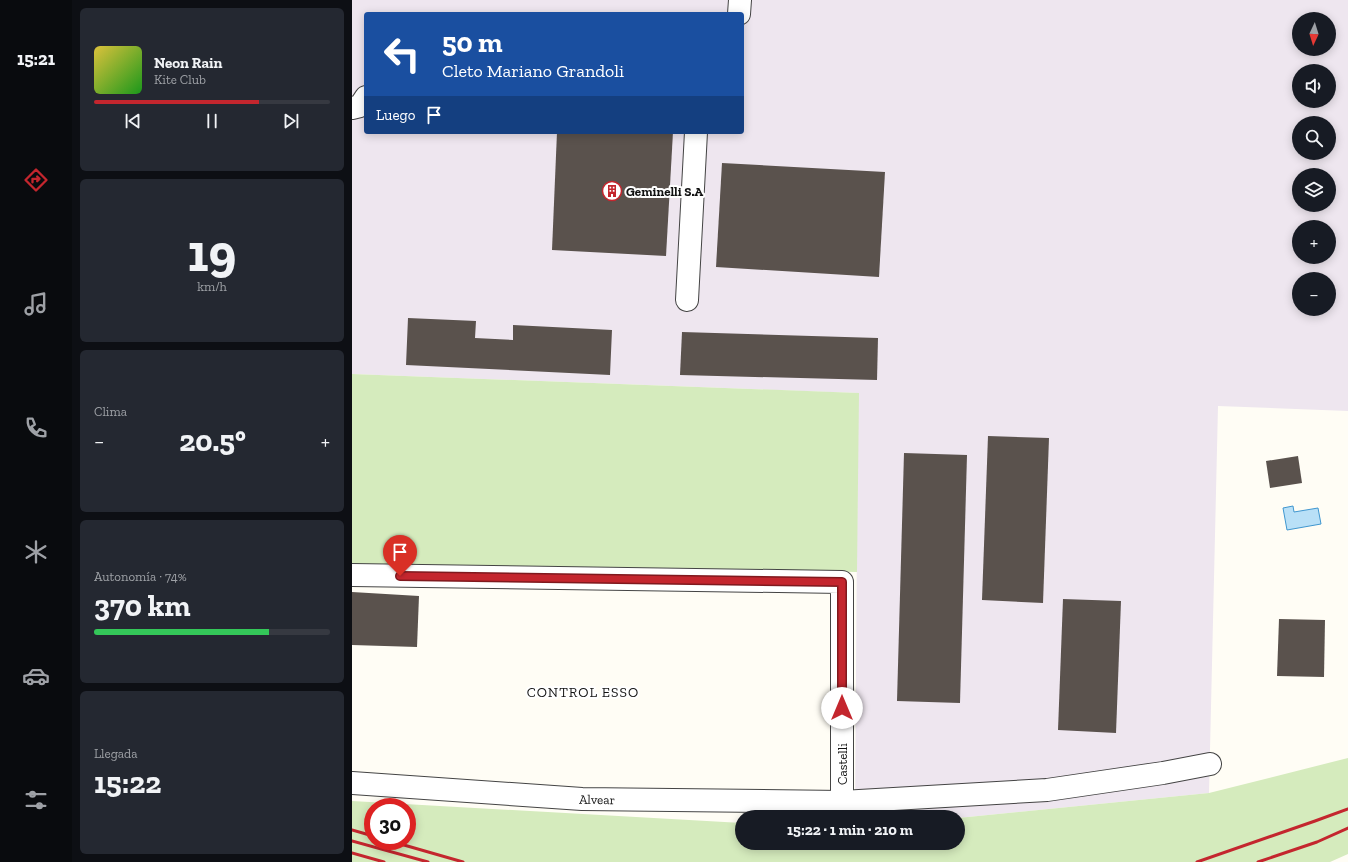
<!DOCTYPE html>
<html lang="es">
<meta charset="utf-8">
<style>
body{margin:0;font-family:"Zilla Slab",serif;background:#242831;color:#f1f3f6;height:100vh;display:flex;flex-direction:column;font-size:15px;white-space:nowrap}
*{box-sizing:border-box;margin:0}
p{font-size:13px;color:#9ea1a6}
.icon{flex:none;width:22px;height:22px;fill:none;stroke:currentColor;stroke-width:2;stroke-linecap:round;stroke-linejoin:round}
.map{position:relative;flex:1;overflow:hidden}
.side{display:flex;flex-direction:column;gap:8px;padding:8px;background:#0d0f14;width:280px}
.side>*{flex:none}
.top-card{position:absolute;left:12px;top:12px;width:380px;height:122px;border-radius:4px;box-shadow:0 2px 10px #0003;background:#1a4fa0;color:#fff;overflow:hidden}
.needle{width:26px;rotate:184deg}
.tools{position:absolute;left:940px;top:12px;display:grid;gap:8px}
.tools a{display:grid;place-items:center;width:44px;height:44px;border-radius:50%;background:#171b24;box-shadow:0 2px 10px #0003;font-size:20px}
.speed{position:absolute;left:12px;top:798px;display:flex;gap:8px;font-size:20px;font-weight:700;text-align:center}
.speed>*{display:grid;place-content:center;width:52px;height:52px;border-radius:50%;background:#171b24;box-shadow:0 2px 10px #0003;line-height:1}
.speed .limit{border:6px solid #d22;background:#fff;color:#111}
.pin{position:absolute;display:grid;place-items:center;width:34px;height:34px;color:#fff;margin:-41px -17px;border-radius:50% 50% 50% 0;rotate:-45deg;box-shadow:0 0 4px #0007}
.pin .icon{rotate:45deg}
.me{position:absolute;width:44px;margin:-22px;rotate:0deg;stroke-linejoin:round;filter:drop-shadow(0 0 3px #0008)}
.turn{display:flex;align-items:center;gap:14px;height:84px;padding:0 12px;font-size:18px}
.turn .icon{width:52px;height:52px;stroke-width:2.5}
.turn b{display:block;font-size:28px;line-height:34px}
.then{display:flex;align-items:center;height:38px;padding:0 12px;background:#0003;gap:8px;font-size:15px}
.big{font-size:30px;font-weight:800;line-height:1.1}
.side .tile{flex:1;display:flex;flex-direction:column;justify-content:center;gap:6px;min-width:0;padding:0 14px;border-radius:6px;background:#242831}
.side .dial{align-items:center;gap:0}
.dial b{font-size:52px;line-height:1}
.song{display:flex;align-items:center;gap:12px}
.cover{width:48px;height:48px;border-radius:6px;background:linear-gradient(135deg,hsl(50 70% 55%),hsl(120 70% 35%))}
.played{height:4px;border-radius:2px;background:linear-gradient(90deg,#c4262e 70%,#363941 70%)}
.keys{display:flex;justify-content:space-around;direction:ltr}
.heat{display:flex;justify-content:space-between;align-items:center;font-size:22px;direction:ltr}
.charge{height:6px;border-radius:3px;background:linear-gradient(90deg,#34c759 74%,#363941 0)}
.trip{position:absolute;left:383px;top:810px;width:230px;height:40px;border-radius:20px;background:#171b24;box-shadow:0 2px 10px #0003;font-weight:800;line-height:40px;text-align:center}
main{display:flex;flex:1;min-height:0}
.tabs{display:flex;flex-direction:column;width:72px;justify-content:space-around;align-items:center;background:#090b0e;color:#9ea1a6}
.tabs .icon{width:28px;height:28px}
.tabs .on{color:#c4262e}
.tabs b{font-size:18px;color:#f1f3f6}
.map>svg:first-child{display:block}
.industrial{fill:#eee6ef;fill-rule:evenodd}
.green{fill:#d5ebbd;fill-rule:evenodd}
.water{fill:#b9e0f7;stroke:#3f96cf}
.building{fill:#5a524d}
.lines{fill:none;stroke-linecap:round;stroke-linejoin:round}
.minor-casing{stroke:#444;stroke-width:24}
.minor{stroke:#fff;stroke-width:22}
.rail{stroke:#c4262e;stroke-width:3}
.route-casing{stroke:#7f191e;stroke-width:10}
.route{stroke:#c4262e;stroke-width:7}
.labels{text-anchor:middle;stroke-width:4;stroke-linejoin:round;paint-order:stroke}
.poi-label{font-size:13px;font-weight:bold;fill:#111;stroke:#fff;text-anchor:start}
.street-label{font-size:13px;fill:#111;stroke:#fff}
.neighbourhood-label{font-size:14px;letter-spacing:1px;fill:#111;stroke:#fff}
</style>
<main>
<nav class="tabs">
<b>15:21</b>
<svg class="icon on" aria-label="directions" viewBox="0 0 24 24"><path d="M12 3l9 9-9 9-9-9zM9 14v-3h6M13 9l2 2-2 2"/></svg>
<svg class="icon" aria-label="music" viewBox="0 0 24 24"><path d="M9 18V5l10-2v13"/><circle cx="6" cy="18" r="3"/><circle cx="16" cy="16" r="3"/></svg>
<svg class="icon" aria-label="phone" viewBox="0 0 24 24"><path d="M5 4h4l2 5-3 2q2 4 5 5l2-3 5 2v4C11 20 4 13 5 4z"/></svg>
<svg class="icon" aria-label="climate" viewBox="0 0 24 24"><path d="M12 3v18M4 7l16 10M4 17L20 7"/></svg>
<svg class="icon" aria-label="car" viewBox="0 0 24 24"><path d="M5 17H2v-5l4-1 3-4h7l3 4 3 1v5h-3M9 17h6M6 11h13"/><circle cx="7" cy="17" r="2"/><circle cx="17" cy="17" r="2"/></svg>
<svg class="icon" aria-label="filters" viewBox="0 0 24 24"><path d="M4 7h16M4 17h16"/><circle cx="9" cy="7" r="2"/><circle cx="15" cy="17" r="2"/></svg>
</nav>
<section class="side">
<div class="tile">
<div class="song"><i class="cover"></i><div><b>Neon Rain</b><p>Kite Club</p></div></div>
<div class="played"></div>
<div class="keys"><svg class="icon" aria-label="previous" viewBox="0 0 24 24"><path d="M18 5L8 12l10 7zM5 5v14"/></svg><svg class="icon" aria-label="pause" viewBox="0 0 24 24"><path d="M8 5v14M16 5v14"/></svg><svg class="icon" aria-label="next" viewBox="0 0 24 24"><path d="M6 5l10 7-10 7zM19 5v14"/></svg></div>
</div>
<div class="tile dial"><b>19</b><p>km/h</p></div>
<div class="tile"><p>Clima</p>
<div class="heat"><a>−</a><b class="big">20.5°</b><a>+</a></div>
</div>
<div class="tile"><p>Autonomía · 74%</p><b class="big">370 km</b><div class="charge"></div></div>
<div class="tile"><p>Llegada</p><b class="big">15:22</b></div>
</section>
<div class="map">
<svg width="996" height="862" viewBox="0 0 996 862">
<rect width="100%" height="100%" fill="#fffdf5"/>
<path class="industrial" d="M 0,0 L 996,0 L 996,411 L 866,406 L 857,793 L 606,818 L 606,817 L 503,817 L 506,393 L 0,374 ZM 14,14 L 390,14 L 390,132 L 14,132 ZM 947,19 L 977,19 L 977,49 L 947,49 ZM 947,71 L 977,71 L 977,101 L 947,101 ZM 947,123 L 977,123 L 977,153 L 947,153 ZM 947,175 L 977,175 L 977,205 L 947,205 ZM 947,227 L 977,227 L 977,257 L 947,257 ZM 947,279 L 977,279 L 977,309 L 947,309 Z"/>
<g class="green">
<polygon points="0,374 507,393 505,572 0,564"/>
<path d="M 996,758 L 996,854 L 978,862 L 0,862 L 0,801 L 390,823 L 390,843 L 606,843 L 606,818 L 857,793 ZM 21,807 L 55,807 L 55,841 L 21,841 Z"/>
</g>
<polygon class="water" points="941,506 942,512 966,508 969,524 935,530 931,508"/>
<g class="building">
<polygon points="205,132 321,132 314,256 200,250"/>
<polygon points="370,163 533,172 527,277 364,267"/>
<polygon points="56,318 124,321 123,338 161,340 161,325 260,330 258,375 54,365"/>
<polygon points="330,332 526,338 525,380 328,375"/>
<polygon points="636,436 697,438 691,603 630,600"/>
<polygon points="552,453 615,455 608,703 545,701"/>
<polygon points="946,456 950,483 918,488 914,461"/>
<polygon points="0,592 67,596 65,647 0,645"/>
<polygon points="711,599 769,601 764,733 706,730"/>
<polygon points="927,619 973,620 972,677 925,676"/>
</g>
<g class="lines">
<defs>
<g id="minor">
<polyline points="387,14 388,0"/>
<polyline points="0,108 8,106 14,97"/>
<polyline points="335,300 344,132"/>
<polyline points="0,575 490,582 490,802"/>
<polyline points="0,783 230,799 490,802 695,790 811,773 858,764"/>
</g>
</defs>
<use href="#minor" class="minor-casing"/>
<use href="#minor" class="minor"/>
<g class="rail">
<polyline points="0,830 21,836"/>
<polyline points="0,841 76,862"/>
<polyline points="38,841 111,862"/>
<polyline points="0,853 32,862"/>
<polyline points="845,862 963,821 996,809"/>
<polyline points="906,862 965,842 996,828"/>
</g>
</g>
<g class="lines">
<defs>
<polyline id="route" points="48,576 490,582 490,708"/>
</defs>
<use href="#route" class="route-casing"/>
<use href="#route" class="route"/>
</g>
<defs>
<symbol id="building-ring" viewBox="-11 -11 22 22"><circle r="9.5" fill="#fff" stroke="#c4262e" stroke-width="1.5"/><path d="M-4-6H4V6H1V3H-1V6H-4ZM-2.5-4.3h1.7v1.8h-1.7ZM.8-4.3h1.7v1.8H.8ZM-2.5-1h1.7V.8h-1.7ZM.8-1h1.7V.8H.8Z" fill="#c4262e"/></symbol>
</defs>
<g fill-rule="evenodd">
<use href="#building-ring" x="249" y="180" width="22" height="22"/>
</g>
<g class="labels">
<g class="poi-label">
<text x="274" y="196">Geminelli S.A</text>
</g>
<g class="street-label">
<text transform="translate(490 764) rotate(-90)" y="5">Castelli</text>
<text transform="translate(245 799) rotate(1)" y="5">Alvear</text>
</g>
<g class="neighbourhood-label">
<text x="231" y="697">CONTROL ESSO</text>
</g>
</g>
</svg>
<div class="tools">
<a><svg class="needle" viewBox="-14 -14 28 28"><path d="M0-13l5 13h-10z" fill="#e53935"/><path d="M0 13l5-13h-10z" fill="#9ea1a6"/></svg></a>
<a><svg class="icon" aria-label="sound" viewBox="0 0 24 24"><path d="M4 9h4l5-4v14l-5-4H4zM17 9q2 3 0 6"/></svg></a>
<a><svg class="icon" aria-label="search" viewBox="0 0 24 24"><circle cx="10" cy="10" r="6"/><path d="M15 15l6 6"/></svg></a>
<a><svg class="icon" aria-label="layers" viewBox="0 0 24 24"><path d="M12 4l9 5-9 5-9-5zM3 14l9 5 9-5"/></svg></a>
<a>+</a>
<a>−</a>
</div>
<div class="speed"><div class="limit">30</div></div>
<div class="pin" style="left:48px;top:576px;background:#d93025"><svg class="icon" aria-label="arrive" viewBox="0 0 24 24"><path d="M6 21V4h12l-3 4 3 4H6"/></svg></div>
<svg class="me" style="left:490px;top:708px" viewBox="-20 -20 40 40"><circle r="19" fill="#fff"/><path d="M0-13L10 11 0 6-10 11z" fill="#c4262e"/></svg>
<div class="trip">15:22 · 1 min · 210 m</div>
<div class="top-card">
<div class="turn"><svg class="icon" aria-label="left" viewBox="0 0 24 24"><path d="M17 20v-9H6M10 6l-5 5 5 5"/></svg><div><b>50 m</b>Cleto Mariano Grandoli</div></div>
<div class="then">Luego<svg class="icon" aria-label="arrive" viewBox="0 0 24 24"><path d="M6 21V4h12l-3 4 3 4H6"/></svg></div>
</div>
</div>
</main>
